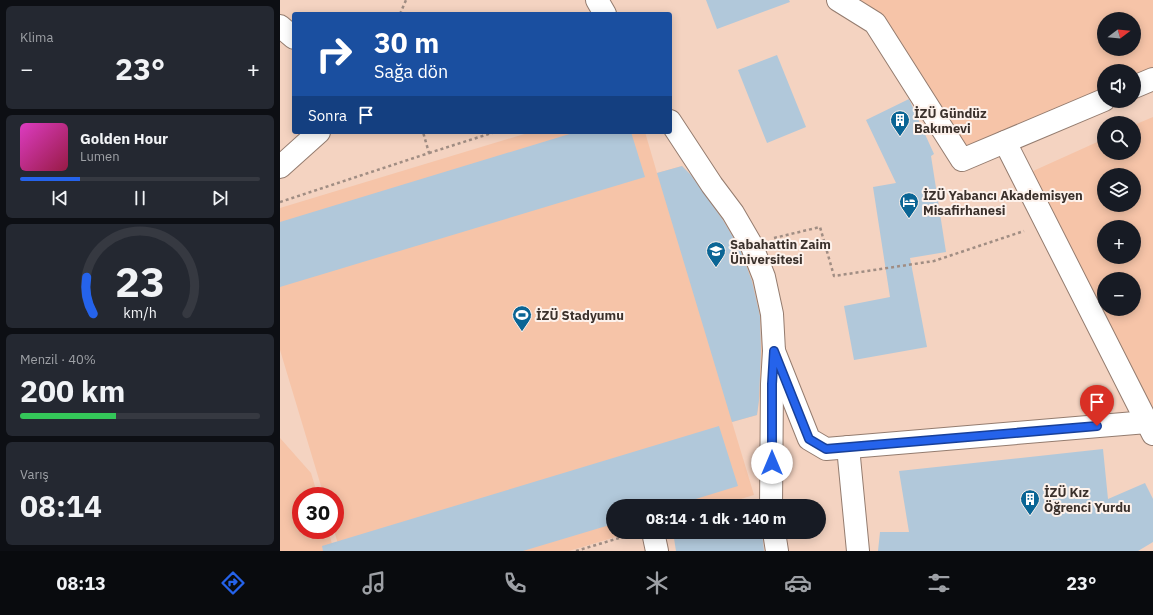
<!DOCTYPE html>
<html lang="tr">
<meta charset="utf-8">
<style>
body{margin:0;font-family:"IBM Plex Sans",sans-serif;background:#242831;color:#f1f3f6;height:100vh;display:flex;flex-direction:column;font-size:15px;white-space:nowrap}
*{box-sizing:border-box;margin:0}
p{font-size:13px;color:#9ea1a6}
.icon{flex:none;width:22px;height:22px;fill:none;stroke:currentColor;stroke-width:2;stroke-linecap:round;stroke-linejoin:round}
.map{position:relative;flex:1;overflow:hidden}
.details{display:flex;flex-direction:column;gap:6px;padding:6px;background:#0d0f14;width:280px}
.details>*{flex:none}
.banner{position:absolute;left:12px;top:12px;width:380px;height:122px;border-radius:4px;box-shadow:0 2px 10px #0003;background:#1a4fa0;color:#fff;overflow:hidden}
.needle{width:26px;rotate:74deg}
.controls{position:absolute;left:817px;top:12px;display:grid;gap:8px}
.controls a{display:grid;place-items:center;width:44px;height:44px;border-radius:50%;background:#171b24;box-shadow:0 2px 10px #0003;font-size:20px}
.speed{position:absolute;left:12px;top:487px;display:flex;gap:8px;font-size:20px;font-weight:700;text-align:center}
.speed>*{display:grid;place-content:center;width:52px;height:52px;border-radius:50%;background:#171b24;box-shadow:0 2px 10px #0003;line-height:1}
.speed .limit{border:6px solid #d22;background:#fff;color:#111}
.pin{position:absolute;display:grid;place-items:center;width:34px;height:34px;color:#fff;margin:-41px -17px;border-radius:50% 50% 50% 0;rotate:-45deg;box-shadow:0 0 4px #0007}
.pin .icon{rotate:45deg}
.me{position:absolute;width:44px;margin:-22px;rotate:0deg;stroke-linejoin:round;filter:drop-shadow(0 0 3px #0008)}
.turn{display:flex;align-items:center;gap:14px;height:84px;padding:0 16px;font-size:18px}
.turn .icon{width:52px;height:52px;stroke-width:2.5}
.turn b{display:block;font-size:28px;line-height:34px}
.then{display:flex;align-items:center;height:38px;padding:0 16px;background:#0003;gap:8px;font-size:15px}
.big{font-size:30px;font-weight:700;line-height:1.1}
.details .widget{flex:1;display:flex;flex-direction:column;justify-content:center;gap:6px;min-width:0;padding:0 14px;border-radius:6px;background:#242831}
.details .dial{align-items:center;gap:0}
.dial svg{height:104px;overflow:visible;fill:none;stroke:#363941;stroke-width:7;stroke-linecap:round;text-anchor:middle}
.dial text{fill:#f1f3f6;stroke:none}
.song{display:flex;align-items:center;gap:12px}
.cover{width:48px;height:48px;border-radius:6px;background:linear-gradient(135deg,hsl(310 70% 55%),hsl(340 70% 35%))}
.played{height:4px;border-radius:2px;background:linear-gradient(90deg,#2563eb 25%,#363941 25%)}
.keys{display:flex;justify-content:space-around;direction:ltr}
.heat{display:flex;justify-content:space-between;align-items:center;font-size:22px;direction:ltr}
.charge{height:6px;border-radius:3px;background:linear-gradient(90deg,#34c759 40%,#363941 0)}
.trip{position:absolute;left:326px;top:499px;width:220px;height:40px;border-radius:20px;background:#171b24;box-shadow:0 2px 10px #0003;font-weight:700;line-height:40px;text-align:center}
.tab-bar{display:flex;height:64px;justify-content:space-around;align-items:center;background:#090b0e;color:#9ea1a6}
.tab-bar .icon{width:28px;height:28px}
.tab-bar .current{color:#2563eb}
.tab-bar b{font-size:18px;color:#f1f3f6}
main{display:flex;flex:1;min-height:0}
.map>svg:first-child{display:block}
.built{fill:#f4d3c1;fill-rule:evenodd}
.green{fill:#f6c4a8;fill-rule:evenodd}
.building{fill:#b1c8da}
.lines{fill:none;stroke-linecap:round;stroke-linejoin:round}
.street-casing{stroke:#947c6f;stroke-width:24}
.path{stroke:#a08d83;stroke-width:2.5;stroke-dasharray:3 3;stroke-linecap:butt}
.street{stroke:#fff;stroke-width:22}
.route-casing{stroke:#184099;stroke-width:10}
.route{stroke:#2563eb;stroke-width:7}
.labels{text-anchor:middle;stroke-width:4;stroke-linejoin:round;paint-order:stroke}
.poi-label{font-size:13px;font-weight:bold;fill:#3b312c;stroke:#fdf2ec;text-anchor:start}
</style>
<main>
<section class="details">
<div class="widget"><p>Klima</p>
<div class="heat"><a>−</a><b class="big">23°</b><a>+</a></div>
</div>
<div class="widget">
<div class="song"><i class="cover"></i><div><b>Golden Hour</b><p>Lumen</p></div></div>
<div class="played"></div>
<div class="keys"><svg class="icon" aria-label="previous" viewBox="0 0 24 24"><path d="M18 5L8 12l10 7zM5 5v14"/></svg><svg class="icon" aria-label="pause" viewBox="0 0 24 24"><path d="M8 5v14M16 5v14"/></svg><svg class="icon" aria-label="next" viewBox="0 0 24 24"><path d="M6 5l10 7-10 7zM19 5v14"/></svg></div>
</div>
<div class="widget dial"><svg viewBox="0 0 100 80">
<path d="M14 69A42 42 0 1 1 86 69"/>
<path d="M14 69A42 42 0 0 1 9 41" stroke="#2563eb"/>
<text x="50" y="56" font-size="32" font-weight="700">23</text>
<text x="50" y="72" font-size="11">km/h</text>
</svg></div>
<div class="widget"><p>Menzil · 40%</p><b class="big">200 km</b><div class="charge"></div></div>
<div class="widget"><p>Varış</p><b class="big">08:14</b></div>
</section>
<div class="map">
<svg width="873" height="551" viewBox="0 0 873 551">
<rect width="100%" height="100%" fill="#fce1d2"/>
<path class="built" d="M 0,0 L 873,0 L 873,551 L 0,551 ZM 14,14 L 390,14 L 390,132 L 14,132 ZM 824,19 L 854,19 L 854,49 L 824,49 ZM 824,71 L 854,71 L 854,101 L 824,101 ZM 824,123 L 854,123 L 854,153 L 824,153 ZM 824,175 L 854,175 L 854,205 L 824,205 ZM 824,227 L 854,227 L 854,257 L 824,257 ZM 824,279 L 854,279 L 854,309 L 824,309 ZM 21,496 L 55,496 L 55,530 L 21,530 ZM 333,506 L 539,506 L 539,532 L 333,532 Z"/>
<g class="green">
<path d="M 558,0 L 873,0 L 873,79 L 854,87 L 854,71 L 824,71 L 824,100 L 682,160 L 595,23 ZM 824,19 L 854,19 L 854,49 L 824,49 Z"/>
<path d="M 873,117 L 873,434 L 742,176 L 824,139 L 824,153 L 854,153 L 854,125 ZM 824,175 L 854,175 L 854,205 L 824,205 ZM 824,227 L 854,227 L 854,257 L 824,257 ZM 824,279 L 854,279 L 854,309 L 824,309 Z"/>
<path d="M 251,132 L 365,132 L 377,173 L 402,166 C 410,174 418,182 425,191 C 462,236 486,292 485,351 C 484,372 480,394 477,415 L 452,422 L 474,495 L 438,506 L 333,506 L 333,532 L 352,532 L 289,551 L 60,551 L 54,530 L 55,530 L 55,496 L 44,496 L 0,350 L 0,208 Z"/>
<polygon points="0,438 31,473 38,496 21,496 21,530 48,530 54,551 0,551"/>
</g>
<g class="building">
<polygon points="426,0 509,0 510,2 437,29"/>
<polygon points="497,55 526,127 487,143 458,70"/>
<polygon points="629,99 654,154 651,156 666,252 630,258 647,347 574,360 564,306 610,297 593,187 616,183 586,120"/>
<polygon points="296,132 351,132 365,177 0,287 0,222"/>
<polygon points="402,166 411,175 443,220 460,249 472,281 480,316 481,351 479,400 477,415 452,422 377,173"/>
<polygon points="439,426 458,486 393,506 333,506 333,524 243,551 43,551 42,546"/>
<polygon points="823,449 828,499 865,483 873,499 873,542 858,551 598,551 600,532 629,532 619,471"/>
<polygon points="393,532 482,532 484,551 396,551"/>
</g>
<g class="lines">
<defs>
<g id="street">
<polyline points="317,0 325,14"/>
<polyline points="558,0 595,23 682,160 824,100"/>
<polyline points="0,26 14,38"/>
<polyline points="854,87 873,79"/>
<polyline points="390,121 432,185 453,213 471,244 484,277 492,314 494,351 492,384 491,506"/>
<polyline points="725,142 873,434"/>
<polyline points="0,167 39,132"/>
<polyline points="494,351 529,439 546,449 867,422"/>
<polyline points="568,447 578,551"/>
<polyline points="373,532 377,551"/>
<polyline points="494,532 497,551"/>
</g>
</defs>
<use href="#street" class="street-casing"/>
<g class="path">
<polyline points="120,14 126,0"/>
<polyline points="149,153 215,132"/>
<polyline points="0,202 149,153 143,132"/>
<polyline points="494,238 540,227 554,276 654,261 744,231"/>
<polyline points="450,506 468,501"/>
<polyline points="296,551 349,535"/>
</g>
<use href="#street" class="street"/>
</g>
<g class="lines">
<defs>
<polyline id="route" points="492,463 492,384 494,351 529,439 546,449 817,426"/>
</defs>
<use href="#route" class="route-casing"/>
<use href="#route" class="route"/>
</g>
<defs>
<symbol id="building-pin" viewBox="-11 -11 22 30"><path d="M0 17L-7.5 6A9.5 9.5 0 1 1 7.5 6Z" fill="#0a6595" stroke="#fdf2ec"/><path d="M-4-6H4V6H1V3H-1V6H-4ZM-2.5-4.3h1.7v1.8h-1.7ZM.8-4.3h1.7v1.8H.8ZM-2.5-1h1.7V.8h-1.7ZM.8-1h1.7V.8H.8Z" fill="#fff"/></symbol>
<symbol id="hotel-pin" viewBox="-11 -11 22 30"><path d="M0 17L-7.5 6A9.5 9.5 0 1 1 7.5 6Z" fill="#0a6595" stroke="#fdf2ec"/><path d="M-6-4.5h1.5V1H6V5H4.5V3h-9V5H-6ZM-4 0a1.8 1.8 0 1 1 3.6 0ZM.5 0V-2.5h3Q6-2.5 6 0Z" fill="#fff"/></symbol>
<symbol id="university-pin" viewBox="-11 -11 22 30"><path d="M0 17L-7.5 6A9.5 9.5 0 1 1 7.5 6Z" fill="#0a6595" stroke="#fdf2ec"/><path d="M0-5L7-2L0 1L-7-2ZM-4 1L0 2.5L4 1V4Q0 6-4 4Z" fill="#fff"/></symbol>
<symbol id="stadium-pin" viewBox="-11 -11 22 30"><path d="M0 17L-7.5 6A9.5 9.5 0 1 1 7.5 6Z" fill="#0a6595" stroke="#fdf2ec"/><path d="M0-5a6.5 5 0 1 0 0 10a6.5 5 0 1 0 0-10ZM-3.5-1.8h7v3.6h-7Z" fill="#fff"/></symbol>
</defs>
<g fill-rule="evenodd">
<use href="#building-pin" x="609" y="109" width="22" height="30"/>
<use href="#hotel-pin" x="618" y="191" width="22" height="30"/>
<use href="#university-pin" x="425" y="240" width="22" height="30"/>
<use href="#stadium-pin" x="231" y="304" width="22" height="30"/>
<use href="#building-pin" x="739" y="488" width="22" height="30"/>
</g>
<g class="labels">
<g class="poi-label">
<text x="634" y="118">İZÜ Gündüz<tspan x="634" dy="15">Bakımevi</tspan></text>
<text x="643" y="200">İZÜ Yabancı Akademisyen<tspan x="643" dy="15">Misafirhanesi</tspan></text>
<text x="450" y="249">Sabahattin Zaim<tspan x="450" dy="15">Üniversitesi</tspan></text>
<text x="256" y="320">İZÜ Stadyumu</text>
<text x="764" y="497">İZÜ Kız<tspan x="764" dy="15">Öğrenci Yurdu</tspan></text>
</g>
</g>
</svg>
<div class="controls">
<a><svg class="needle" viewBox="-14 -14 28 28"><path d="M0-13l5 13h-10z" fill="#e53935"/><path d="M0 13l5-13h-10z" fill="#9ea1a6"/></svg></a>
<a><svg class="icon" aria-label="sound" viewBox="0 0 24 24"><path d="M4 9h4l5-4v14l-5-4H4zM17 9q2 3 0 6"/></svg></a>
<a><svg class="icon" aria-label="search" viewBox="0 0 24 24"><circle cx="10" cy="10" r="6"/><path d="M15 15l6 6"/></svg></a>
<a><svg class="icon" aria-label="layers" viewBox="0 0 24 24"><path d="M12 4l9 5-9 5-9-5zM3 14l9 5 9-5"/></svg></a>
<a>+</a>
<a>−</a>
</div>
<div class="speed"><div class="limit">30</div></div>
<div class="pin" style="left:817px;top:426px;background:#d93025"><svg class="icon" aria-label="arrive" viewBox="0 0 24 24"><path d="M6 21V4h12l-3 4 3 4H6"/></svg></div>
<svg class="me" style="left:492px;top:463px" viewBox="-20 -20 40 40"><circle r="19" fill="#fff"/><path d="M0-13L10 11 0 6-10 11z" fill="#2563eb"/></svg>
<div class="trip">08:14 · 1 dk · 140 m</div>
<div class="banner">
<div class="turn"><svg class="icon" aria-label="right" viewBox="0 0 24 24"><path d="M7 20v-9h11M14 6l5 5-5 5"/></svg><div><b>30 m</b>Sağa dön</div></div>
<div class="then">Sonra<svg class="icon" aria-label="arrive" viewBox="0 0 24 24"><path d="M6 21V4h12l-3 4 3 4H6"/></svg></div>
</div>
</div>
</main>
<nav class="tab-bar">
<b>08:13</b>
<svg class="icon current" aria-label="directions" viewBox="0 0 24 24"><path d="M12 3l9 9-9 9-9-9zM9 14v-3h6M13 9l2 2-2 2"/></svg>
<svg class="icon" aria-label="music" viewBox="0 0 24 24"><path d="M9 18V5l10-2v13"/><circle cx="6" cy="18" r="3"/><circle cx="16" cy="16" r="3"/></svg>
<svg class="icon" aria-label="phone" viewBox="0 0 24 24"><path d="M5 4h4l2 5-3 2q2 4 5 5l2-3 5 2v4C11 20 4 13 5 4z"/></svg>
<svg class="icon" aria-label="climate" viewBox="0 0 24 24"><path d="M12 3v18M4 7l16 10M4 17L20 7"/></svg>
<svg class="icon" aria-label="car" viewBox="0 0 24 24"><path d="M5 17H2v-5l4-1 3-4h7l3 4 3 1v5h-3M9 17h6M6 11h13"/><circle cx="7" cy="17" r="2"/><circle cx="17" cy="17" r="2"/></svg>
<svg class="icon" aria-label="filters" viewBox="0 0 24 24"><path d="M4 7h16M4 17h16"/><circle cx="9" cy="7" r="2"/><circle cx="15" cy="17" r="2"/></svg>
<b>23°</b>
</nav>
